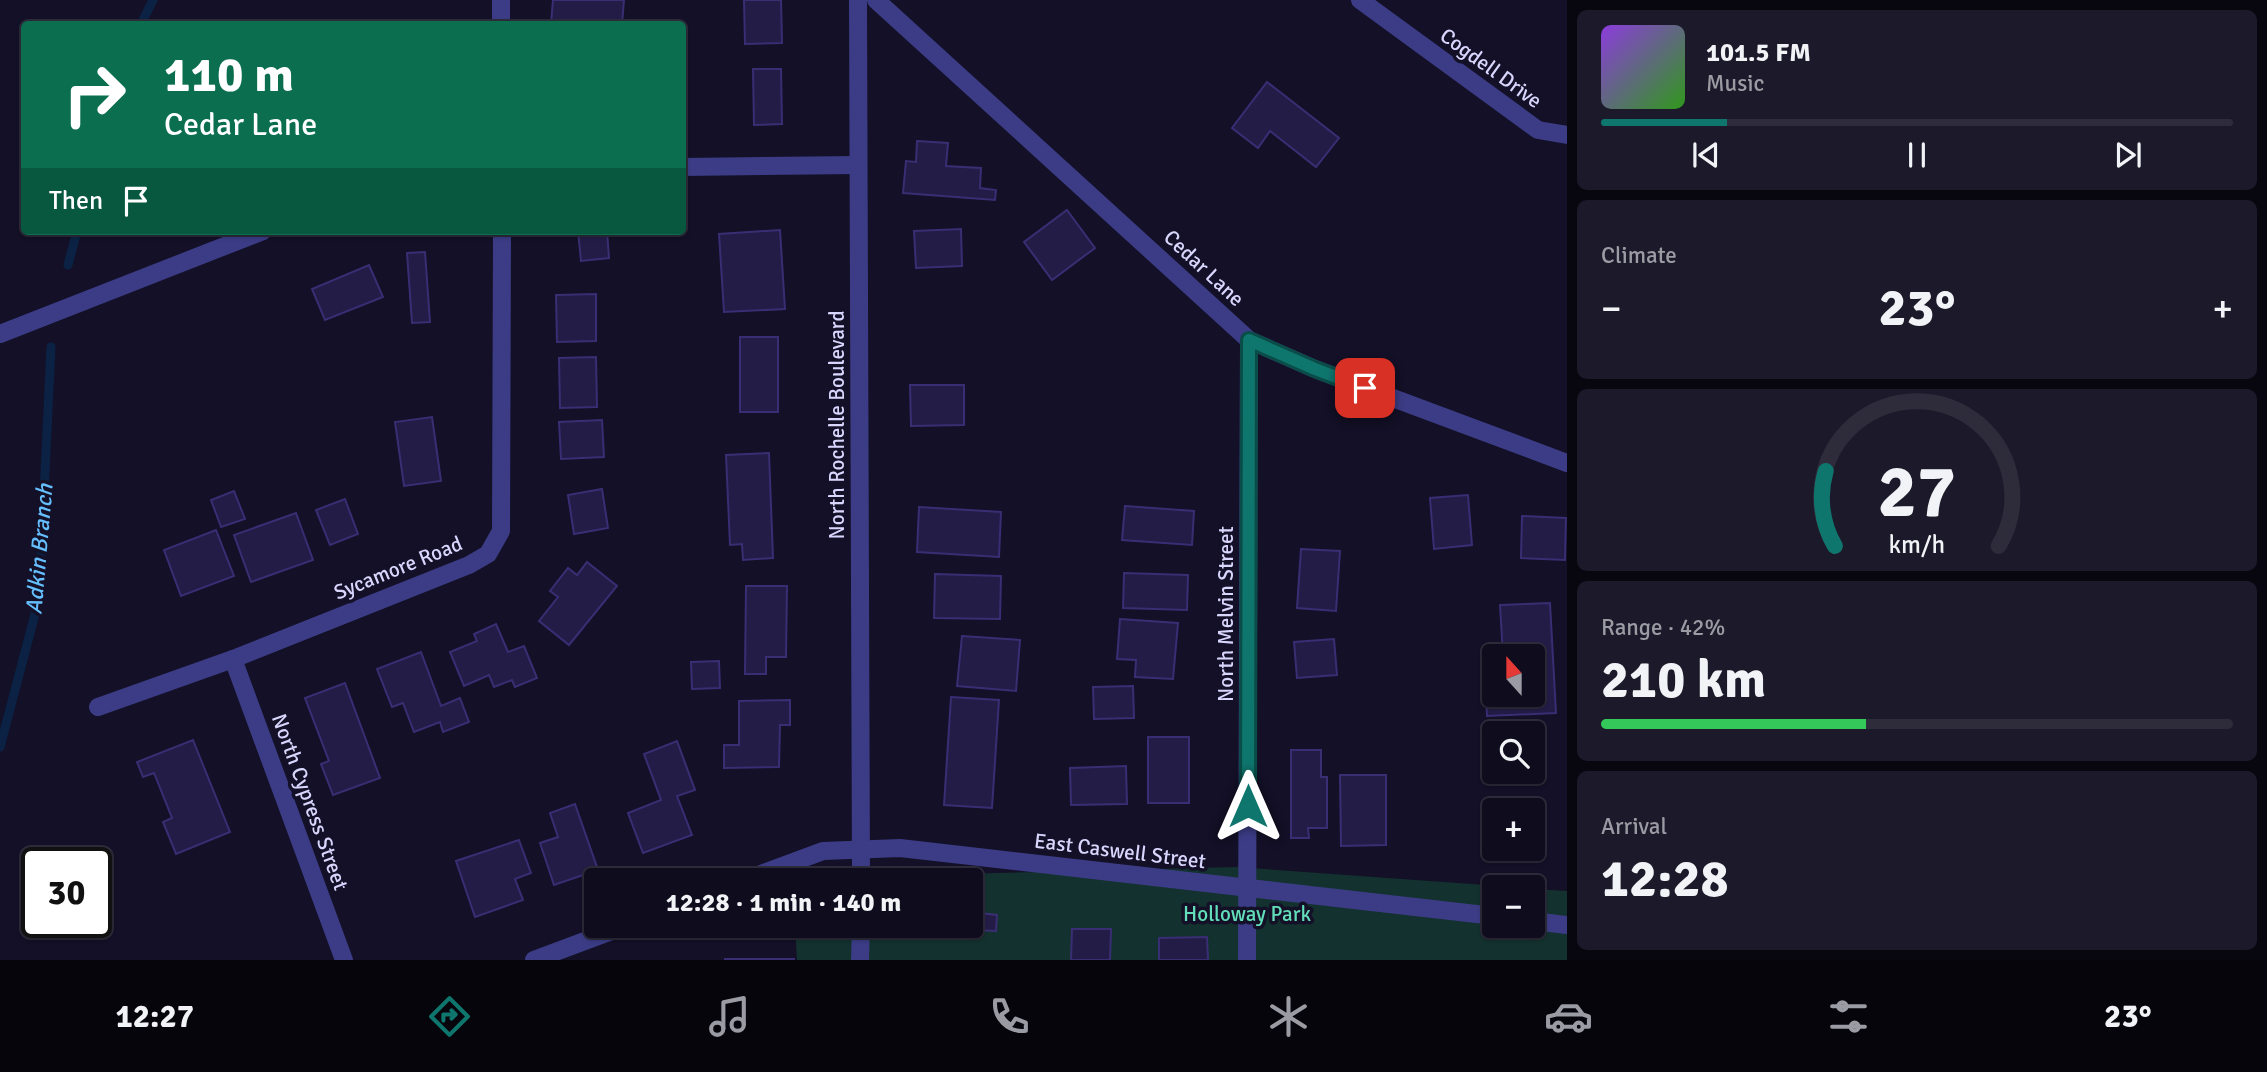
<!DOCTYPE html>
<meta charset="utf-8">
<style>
body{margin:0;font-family:Signika,sans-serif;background:#1c1a2a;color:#f1f3f6;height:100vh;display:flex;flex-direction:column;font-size:26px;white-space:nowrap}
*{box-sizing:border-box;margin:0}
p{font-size:23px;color:#9b9ba4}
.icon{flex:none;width:38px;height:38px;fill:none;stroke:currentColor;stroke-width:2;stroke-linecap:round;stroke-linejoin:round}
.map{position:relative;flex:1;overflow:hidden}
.drawer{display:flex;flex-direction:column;gap:10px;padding:10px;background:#080710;width:700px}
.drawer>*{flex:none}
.top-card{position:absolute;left:21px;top:21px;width:665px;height:214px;border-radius:7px;box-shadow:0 2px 5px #0004,0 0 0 2px #2e2c3b;background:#0b6e4f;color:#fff;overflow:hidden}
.needle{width:46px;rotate:339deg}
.fabs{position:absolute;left:1482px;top:644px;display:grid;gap:14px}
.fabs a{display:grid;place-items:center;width:63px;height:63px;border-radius:7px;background:#0e0c1d;box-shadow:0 2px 5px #0004,0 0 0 2px #2e2c3b;font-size:35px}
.speed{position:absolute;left:21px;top:847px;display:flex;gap:14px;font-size:35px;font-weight:700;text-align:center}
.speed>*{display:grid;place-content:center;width:91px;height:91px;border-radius:50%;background:#0e0c1d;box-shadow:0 2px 5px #0004,0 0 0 2px #2e2c3b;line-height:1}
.speed .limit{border:4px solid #111;border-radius:10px;background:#fff;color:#111}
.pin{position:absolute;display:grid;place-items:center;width:60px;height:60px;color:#fff;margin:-30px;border-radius:14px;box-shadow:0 4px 10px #0006}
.me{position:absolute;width:77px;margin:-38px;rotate:0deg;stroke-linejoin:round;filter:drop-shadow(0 0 5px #0008)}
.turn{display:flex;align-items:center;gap:24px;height:147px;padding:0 28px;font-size:32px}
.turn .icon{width:91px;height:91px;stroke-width:2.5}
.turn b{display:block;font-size:49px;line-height:60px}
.then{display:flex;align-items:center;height:66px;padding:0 28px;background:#0003;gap:14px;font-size:26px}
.big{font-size:52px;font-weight:800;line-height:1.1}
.drawer .tile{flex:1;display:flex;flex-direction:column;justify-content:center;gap:10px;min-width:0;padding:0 24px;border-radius:10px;background:#1c1a2a}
.drawer .dial{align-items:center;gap:0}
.dial svg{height:182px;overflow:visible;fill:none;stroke:#2e2c3b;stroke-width:7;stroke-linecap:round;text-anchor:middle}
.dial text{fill:#f1f3f6;stroke:none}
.song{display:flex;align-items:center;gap:21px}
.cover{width:84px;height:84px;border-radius:10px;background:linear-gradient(135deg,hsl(270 70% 55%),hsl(110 70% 35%))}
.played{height:7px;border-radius:4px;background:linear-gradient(90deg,#0f766e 20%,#2e2c3b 20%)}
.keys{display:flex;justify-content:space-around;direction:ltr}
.heat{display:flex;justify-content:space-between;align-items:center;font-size:38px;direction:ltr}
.charge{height:10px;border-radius:5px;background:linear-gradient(90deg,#34c759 42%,#2e2c3b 0)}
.trip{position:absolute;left:584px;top:868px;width:399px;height:70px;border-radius:7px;background:#0e0c1d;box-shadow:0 2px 5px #0004,0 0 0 2px #2e2c3b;font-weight:800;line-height:70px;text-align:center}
.dock{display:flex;height:112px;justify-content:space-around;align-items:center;background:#06050c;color:#9b9ba4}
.dock .icon{width:49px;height:49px}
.dock .current{color:#0f766e}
.dock b{font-size:32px;color:#f1f3f6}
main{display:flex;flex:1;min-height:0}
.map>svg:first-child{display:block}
.green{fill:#13312e}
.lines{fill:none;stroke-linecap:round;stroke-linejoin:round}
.stream{stroke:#0b2244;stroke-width:9}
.building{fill:#231c47;stroke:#392e73;stroke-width:2}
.street{stroke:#3b3c85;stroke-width:18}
.route-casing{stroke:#0a4d48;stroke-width:18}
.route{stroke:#0f766e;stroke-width:12}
.labels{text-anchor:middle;stroke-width:7;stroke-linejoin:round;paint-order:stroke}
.street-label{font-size:21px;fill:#d9d6fe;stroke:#131027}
.park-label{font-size:21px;fill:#62dfba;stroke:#131027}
.water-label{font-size:23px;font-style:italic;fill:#65befd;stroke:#131027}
</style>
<main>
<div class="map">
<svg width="1567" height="960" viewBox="0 0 1567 960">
<rect width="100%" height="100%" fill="#131027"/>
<polygon class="green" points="1236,867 1513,887 1494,887 1494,926 1533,926 1533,889 1567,891 1567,960 797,960 795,926 971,926 971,880 793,880 793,878"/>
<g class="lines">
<g class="stream">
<polyline points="141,24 153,0"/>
<polyline points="68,265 77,231"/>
<polyline points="0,747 39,599 51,347"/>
</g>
</g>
<g class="building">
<polygon points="553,0 624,0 622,24 551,24"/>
<polygon points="744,0 781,0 782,43 745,44"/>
<polygon points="753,69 781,69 782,124 754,125"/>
<polygon points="1267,82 1339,138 1316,167 1270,131 1258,148 1232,128"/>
<polygon points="917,141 948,143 946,166 981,168 980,188 996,190 995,200 903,193 906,161 916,162"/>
<polygon points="1067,210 1095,248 1052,280 1024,242"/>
<polygon points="961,229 962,266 916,268 914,231"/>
<polygon points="780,230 785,309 724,312 719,234"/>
<polygon points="578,231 607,231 609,258 581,261"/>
<polygon points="425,252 430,322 412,323 407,253"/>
<polygon points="369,265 383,297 325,320 312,289"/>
<polygon points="596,294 596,341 557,342 556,295"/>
<rect x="740" y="337" width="38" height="75"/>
<polygon points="596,357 597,407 560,408 559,358"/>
<polygon points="910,385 964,385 964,425 911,426"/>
<polygon points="432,417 441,481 404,486 395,422"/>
<polygon points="602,420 604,457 561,459 559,422"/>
<polygon points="769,453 773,558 743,560 742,544 730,545 726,455"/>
<polygon points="602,489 608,528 574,534 568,495"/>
<polygon points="234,491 245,519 221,527 211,500"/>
<polygon points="1468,495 1472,545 1434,549 1430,498"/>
<polygon points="345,499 358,534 330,545 316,510"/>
<polygon points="1125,506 1194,511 1192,545 1122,540"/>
<polygon points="919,507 1001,512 999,557 917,552"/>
<polygon points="296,513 313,560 251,582 234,535"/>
<polygon points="1522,516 1566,518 1565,560 1521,558"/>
<polygon points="216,530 234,576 181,596 164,550"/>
<polygon points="1301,549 1340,551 1336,611 1297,608"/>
<polygon points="587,562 617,586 569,645 539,621 558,597 550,591 568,568 577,575"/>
<polygon points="1124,573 1188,575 1187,610 1123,608"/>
<polygon points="935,574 1001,576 1000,619 934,618"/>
<polygon points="746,586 787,586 786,657 766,657 766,674 745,674"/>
<polygon points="1550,603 1556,713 1487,716 1485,677 1494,677 1494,695 1533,695 1533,656 1503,656 1500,605"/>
<polygon points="1120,619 1178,623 1173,679 1135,677 1136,660 1117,659"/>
<polygon points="496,624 508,652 524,646 537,678 515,687 512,680 494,687 489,675 464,686 450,652 477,641 474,634"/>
<polygon points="962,636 1020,640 1016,691 957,686"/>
<polygon points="1334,639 1337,675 1297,678 1294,642"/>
<polygon points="421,652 441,706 460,698 469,722 443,732 440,722 414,732 403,703 392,707 377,669"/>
<polygon points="719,661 720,688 692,689 691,662"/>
<polygon points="345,683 380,778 333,795 321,764 329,761 305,698"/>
<polygon points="1133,686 1134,718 1094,719 1093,687"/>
<polygon points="951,697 999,700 992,808 944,805"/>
<polygon points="790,700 790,725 780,725 779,767 724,768 724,745 739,745 739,701"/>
<rect x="1148" y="737" width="41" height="66"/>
<polygon points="193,740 230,832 176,854 163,822 172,818 154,773 143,777 137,762"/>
<polygon points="677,741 695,790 677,796 692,835 643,853 628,813 661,800 644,754"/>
<polygon points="1291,750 1321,750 1321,777 1327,777 1327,828 1308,828 1309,838 1291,838"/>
<polygon points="1126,766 1127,804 1071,805 1070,768"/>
<polygon points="1340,775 1386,775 1386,845 1341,846"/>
<polygon points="575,804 598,870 554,885 540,843 558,837 550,813"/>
<polygon points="519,840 531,873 515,879 523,900 475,917 456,861"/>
<polygon points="971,897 981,898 980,913 997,915 996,931 920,927 971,926"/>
<polygon points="1072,929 1111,929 1110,960 1071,960"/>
<polygon points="1207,937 1208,960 1159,960 1159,938"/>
<polygon points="725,959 795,959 725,960"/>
</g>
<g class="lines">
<g class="street">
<polyline points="501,0 501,24"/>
<polyline points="858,0 861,880"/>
<polyline points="876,0 1249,340 1315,369 1567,463"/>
<polyline points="1360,0 1538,130 1567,135"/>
<polyline points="682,167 858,165"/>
<polyline points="0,334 263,231"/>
<polyline points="233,659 344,960"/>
<polyline points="98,707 233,659 469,565 488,554 501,531 502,231"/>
<polyline points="745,880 823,851 900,848 1494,916"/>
<polyline points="1533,921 1567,925"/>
<polyline points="534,960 625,926"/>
<polyline points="860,960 861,926"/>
<polyline points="1247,960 1249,340"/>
</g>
</g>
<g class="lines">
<defs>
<polyline id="route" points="1248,806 1249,340 1315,369 1365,388"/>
</defs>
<use href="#route" class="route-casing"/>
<use href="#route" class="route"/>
</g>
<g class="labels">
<g class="street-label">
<text transform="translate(1491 68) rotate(36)" y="7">Cogdell Drive</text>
<text transform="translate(1204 268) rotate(43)" y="7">Cedar Lane</text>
<text transform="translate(837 425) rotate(-90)" y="7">North Rochelle Boulevard</text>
<text transform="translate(398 568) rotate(-22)" y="7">Sycamore Road</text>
<text transform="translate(1226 614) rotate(-90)" y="7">North Melvin Street</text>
<text transform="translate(310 802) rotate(70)" y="7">North Cypress Street</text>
<text transform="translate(1120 851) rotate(7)" y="7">East Caswell Street</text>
</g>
<g class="park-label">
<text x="1247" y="921">Holloway Park</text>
</g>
<g class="water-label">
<text transform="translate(39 549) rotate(-85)" y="8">Adkin Branch</text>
</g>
</g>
</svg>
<div class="fabs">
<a><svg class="needle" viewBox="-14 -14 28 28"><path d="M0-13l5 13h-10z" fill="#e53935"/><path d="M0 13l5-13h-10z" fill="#9b9ba4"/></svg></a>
<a><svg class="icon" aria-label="search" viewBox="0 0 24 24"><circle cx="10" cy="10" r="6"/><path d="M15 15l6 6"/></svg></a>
<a>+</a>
<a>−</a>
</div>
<div class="speed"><div class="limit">30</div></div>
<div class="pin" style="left:1365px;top:388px;background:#d93025"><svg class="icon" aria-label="arrive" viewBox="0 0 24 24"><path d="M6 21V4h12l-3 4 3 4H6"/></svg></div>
<svg class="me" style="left:1248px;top:806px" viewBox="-20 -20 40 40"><path d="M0-17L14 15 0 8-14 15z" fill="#0f766e" stroke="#fff" stroke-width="4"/></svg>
<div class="trip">12:28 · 1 min · 140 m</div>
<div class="top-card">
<div class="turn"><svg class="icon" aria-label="right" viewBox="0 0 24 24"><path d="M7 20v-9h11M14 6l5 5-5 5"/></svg><div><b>110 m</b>Cedar Lane</div></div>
<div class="then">Then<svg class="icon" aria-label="arrive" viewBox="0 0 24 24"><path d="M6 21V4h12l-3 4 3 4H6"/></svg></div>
</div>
</div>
<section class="drawer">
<div class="tile">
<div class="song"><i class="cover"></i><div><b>101.5 FM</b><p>Music</p></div></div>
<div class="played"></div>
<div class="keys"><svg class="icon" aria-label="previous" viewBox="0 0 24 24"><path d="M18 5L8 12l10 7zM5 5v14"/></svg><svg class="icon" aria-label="pause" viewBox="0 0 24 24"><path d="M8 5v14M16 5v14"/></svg><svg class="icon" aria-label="next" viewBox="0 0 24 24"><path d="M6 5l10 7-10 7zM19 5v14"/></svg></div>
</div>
<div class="tile"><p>Climate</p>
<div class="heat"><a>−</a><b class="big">23°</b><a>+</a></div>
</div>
<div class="tile dial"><svg viewBox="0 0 100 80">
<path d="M14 69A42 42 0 1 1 86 69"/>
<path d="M14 69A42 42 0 0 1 10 36" stroke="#0f766e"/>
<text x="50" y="56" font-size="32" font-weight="700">27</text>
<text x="50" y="72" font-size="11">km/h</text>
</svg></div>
<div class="tile"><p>Range · 42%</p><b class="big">210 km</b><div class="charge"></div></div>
<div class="tile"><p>Arrival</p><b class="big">12:28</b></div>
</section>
</main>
<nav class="dock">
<b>12:27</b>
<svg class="icon current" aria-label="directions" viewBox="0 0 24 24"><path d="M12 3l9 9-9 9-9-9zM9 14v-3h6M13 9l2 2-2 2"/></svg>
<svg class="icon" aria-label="music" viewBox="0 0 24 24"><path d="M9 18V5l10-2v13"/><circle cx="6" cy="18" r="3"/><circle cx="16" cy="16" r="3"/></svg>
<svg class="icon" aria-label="phone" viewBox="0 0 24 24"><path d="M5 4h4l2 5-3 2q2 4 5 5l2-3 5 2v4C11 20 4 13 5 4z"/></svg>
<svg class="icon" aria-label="climate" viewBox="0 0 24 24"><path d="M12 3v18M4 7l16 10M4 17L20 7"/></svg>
<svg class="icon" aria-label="car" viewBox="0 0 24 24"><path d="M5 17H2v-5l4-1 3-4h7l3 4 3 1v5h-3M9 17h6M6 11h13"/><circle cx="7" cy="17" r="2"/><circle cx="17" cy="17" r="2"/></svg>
<svg class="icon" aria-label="filters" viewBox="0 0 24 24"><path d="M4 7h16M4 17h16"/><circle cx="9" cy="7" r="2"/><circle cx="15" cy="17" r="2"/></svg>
<b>23°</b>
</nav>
